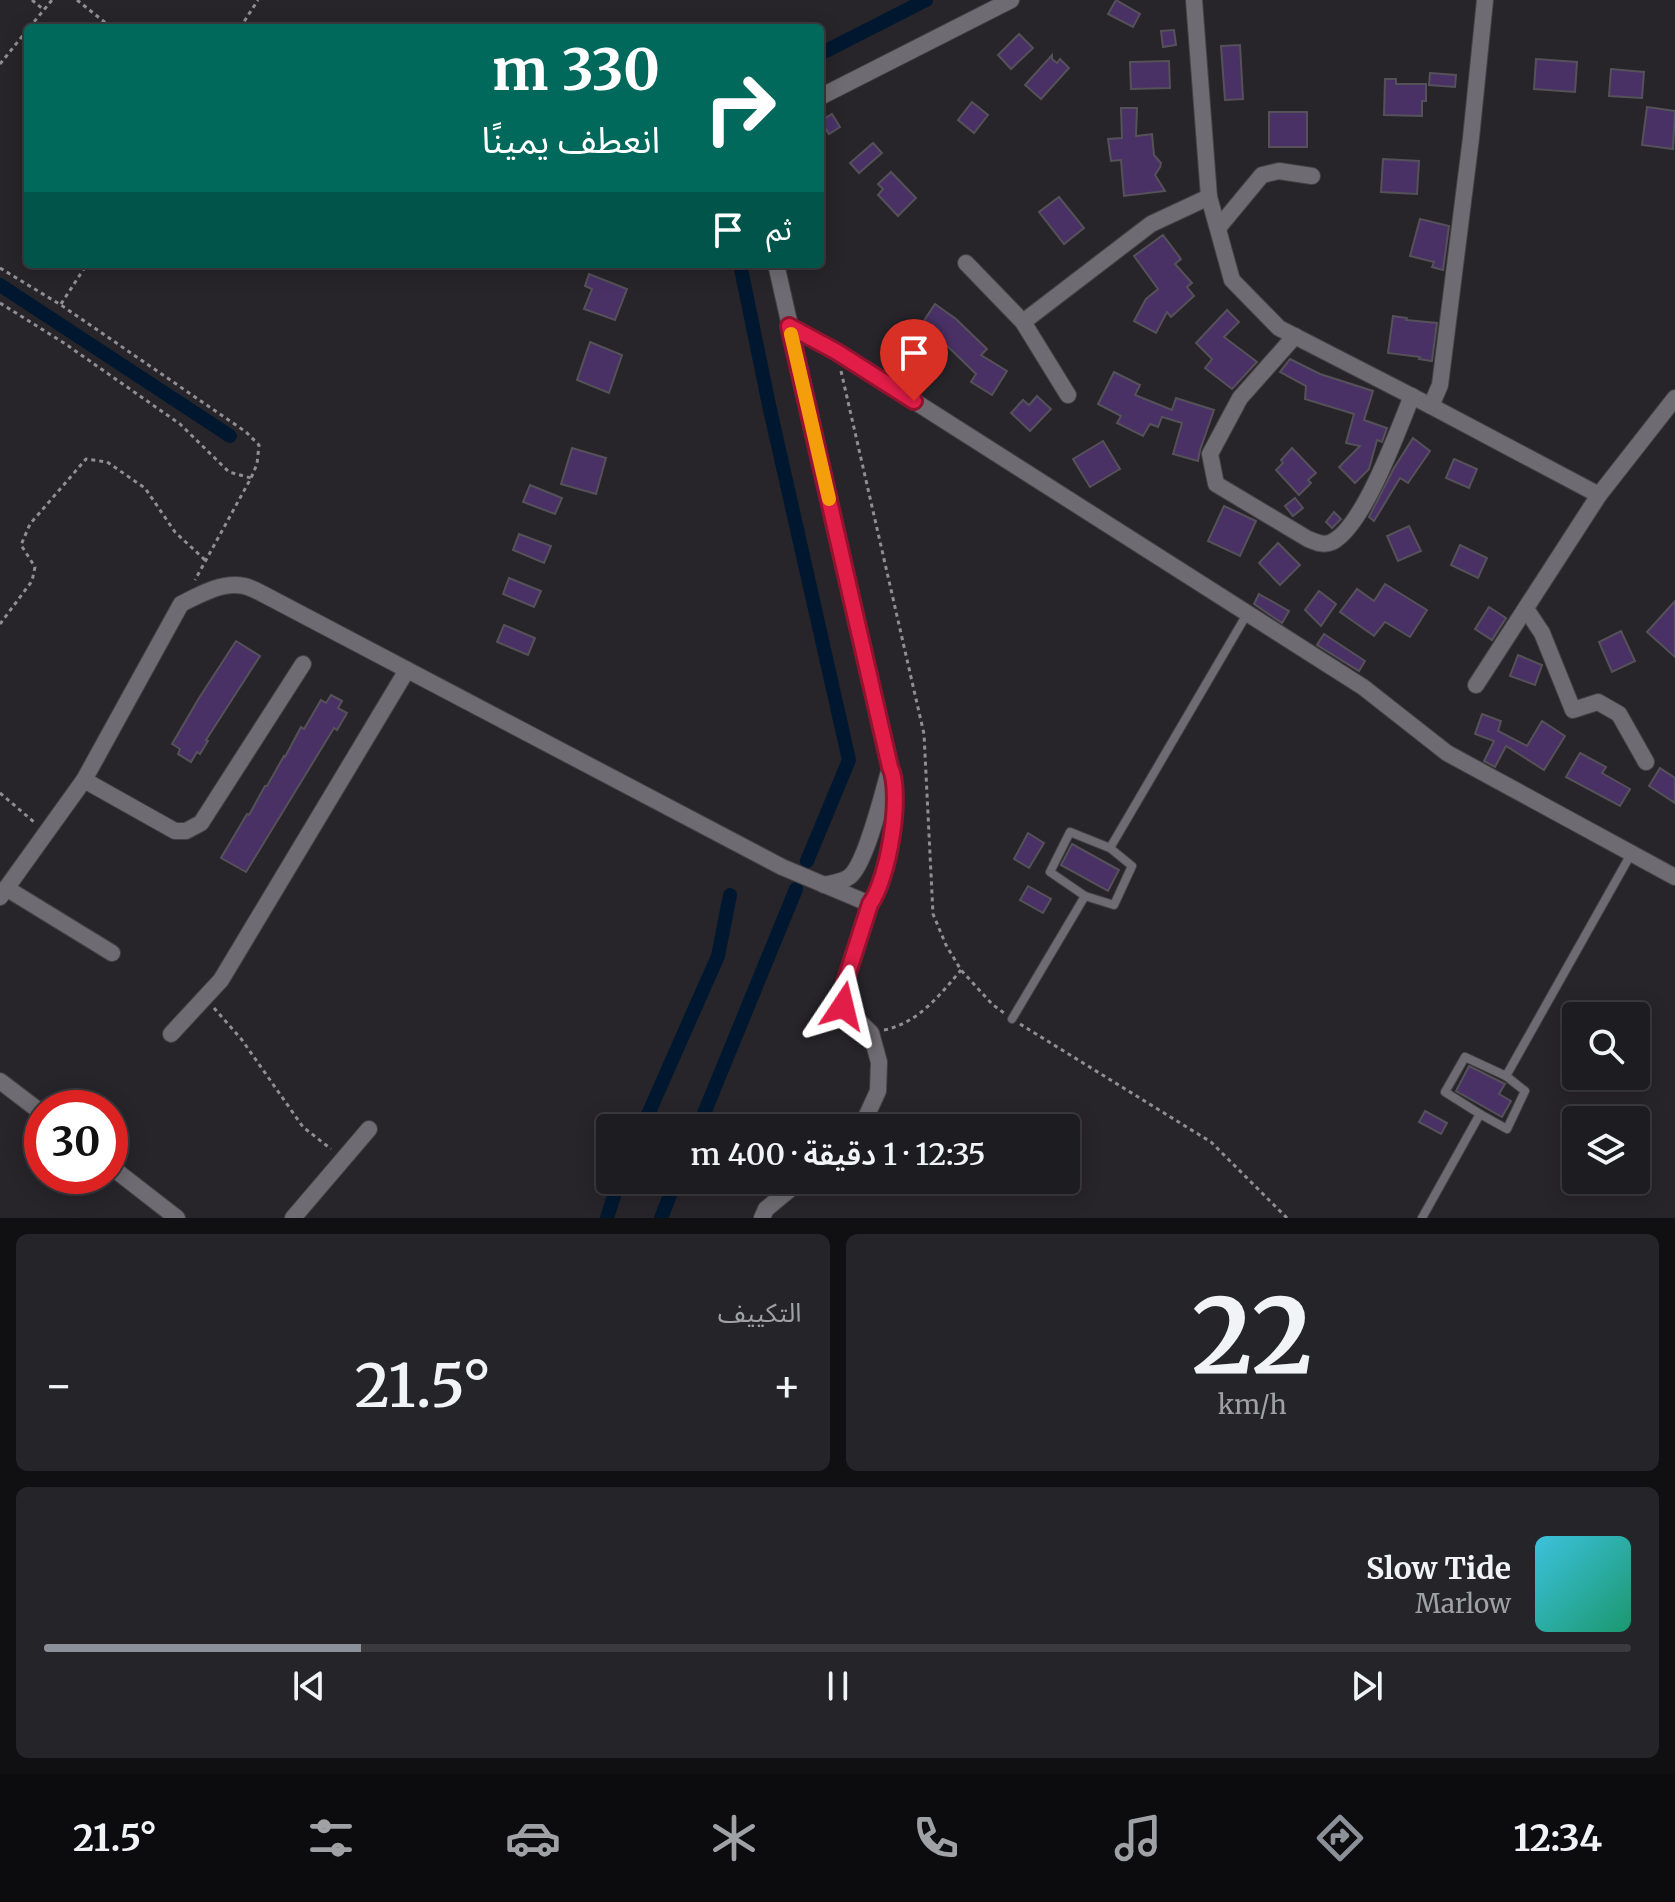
<!DOCTYPE html>
<html lang="ar">
<meta charset="utf-8">
<style>
body{margin:0;font-family:Merriweather,"Noto Sans Arabic",serif;background:#252529;color:#f1f3f6;direction:rtl;height:100vh;display:flex;flex-direction:column;font-size:30px;white-space:nowrap}
*{box-sizing:border-box;margin:0}
p{font-size:26px;color:#a0a1a5}
.icon{flex:none;width:44px;height:44px;fill:none;stroke:currentColor;stroke-width:2;stroke-linecap:round;stroke-linejoin:round}
.map{position:relative;height:1218px;overflow:hidden;direction:ltr}
.side{display:flex;flex-direction:column;gap:16px;padding:16px;background:#100f12;flex:1}
.side>*{flex:none}
.top-card{position:absolute;left:24px;top:24px;width:800px;height:244px;border-radius:8px;box-shadow:0 4px 20px #0003,0 0 0 2px #3b3a3e;direction:rtl;background:#00695c;color:#fff;overflow:hidden}
.controls{position:absolute;left:1562px;top:1002px;display:grid;gap:16px}
.controls a{display:grid;place-items:center;width:88px;height:88px;border-radius:8px;background:#1d1c20;box-shadow:0 4px 20px #0003,0 0 0 2px #3b3a3e;font-size:40px}
.speed{position:absolute;left:24px;top:1090px;display:flex;gap:16px;font-size:40px;font-weight:700;text-align:center}
.speed>*{display:grid;place-content:center;width:104px;height:104px;border-radius:50%;background:#1d1c20;box-shadow:0 4px 20px #0003,0 0 0 2px #3b3a3e;line-height:1}
.speed .limit{border:12px solid #d22;background:#fff;color:#111}
.pin{position:absolute;display:grid;place-items:center;width:68px;height:68px;color:#fff;margin:-82px -34px;border-radius:50% 50% 50% 0;rotate:-45deg;box-shadow:0 0 8px #0007}
.pin .icon{rotate:45deg}
.me{position:absolute;width:88px;margin:-44px;rotate:10deg;stroke-linejoin:round;filter:drop-shadow(0 0 6px #0008)}
.turn{display:flex;align-items:center;gap:28px;height:168px;padding:0 32px;font-size:36px}
.turn .icon{width:104px;height:104px;stroke-width:2.5}
.turn b{display:block;font-size:56px;line-height:68px}
.then{display:flex;align-items:center;height:76px;padding:0 32px;background:#0003;gap:16px;font-size:30px}
.big{font-size:60px;font-weight:600;line-height:1.1}
.side .card{flex:1;display:flex;flex-direction:column;justify-content:center;gap:12px;min-width:0;padding:0 28px;border-radius:12px;background:#252529}
.side .dial{align-items:center;gap:0}
.dial b{font-size:104px;line-height:1}
.song{display:flex;align-items:center;gap:24px}
.cover{width:96px;height:96px;border-radius:12px;background:linear-gradient(135deg,hsl(190 70% 55%),hsl(160 70% 35%))}
.played{height:8px;border-radius:4px;background:linear-gradient(90deg,#8c9099 20%,#3b3a3e 20%)}
.keys{display:flex;justify-content:space-around;direction:ltr}
.heat{display:flex;justify-content:space-between;align-items:center;font-size:44px;direction:ltr}
.side .tiles{flex:1;display:grid;gap:16px;grid-template-columns:1fr 1fr}
.card:last-child{grid-column:span 2}
.trip{position:absolute;left:596px;top:1114px;width:484px;height:80px;border-radius:8px;background:#1d1c20;box-shadow:0 4px 20px #0003,0 0 0 2px #3b3a3e;font-weight:600;line-height:80px;text-align:center;direction:rtl}
.tab-bar{display:flex;height:128px;justify-content:space-around;align-items:center;background:#0c0b0d;color:#a0a1a5}
.tab-bar .icon{width:56px;height:56px}
.tab-bar .on{color:#8c9099}
.tab-bar b{font-size:36px;color:#f1f3f6}
.map>svg:first-child{display:block}
.lines{fill:none;stroke-linecap:round;stroke-linejoin:round}
.canal{stroke:#00182f;stroke-width:14}
.building{fill:#493166;stroke:#545258;stroke-width:2}
.service-casing{stroke:#444246;stroke-width:10}
.minor-casing{stroke:#444246;stroke-width:18}
.path{stroke:#908e92;stroke-width:3;stroke-dasharray:4 4;stroke-linecap:butt}
.service{stroke:#6e6c72;stroke-width:8}
.minor{stroke:#6e6c72;stroke-width:16}
.route-casing{stroke:#92132f;stroke-width:20}
.route{stroke:#e11d48;stroke-width:14}
.slow{stroke:#f59e0b;stroke-width:14}
</style>
<div class="map">
<svg width="1675" height="1218" viewBox="0 0 1675 1218">
<rect width="100%" height="100%" fill="#27252a"/>
<g class="lines">
<g class="canal">
<polyline points="820,54 926,0"/>
<polyline points="740,264 769,405 849,760 807,861"/>
<polyline points="0,285 230,436"/>
<polyline points="642,1128 718,956 730,895"/>
<polyline points="698,1128 796,889"/>
<polyline points="607,1218 619,1180"/>
<polyline points="661,1218 676,1180"/>
</g>
</g>
<g class="building">
<polygon points="1116,0 1140,14 1133,27 1108,14"/>
<polygon points="1174,30 1176,45 1163,47 1161,31"/>
<polygon points="1019,34 1033,48 1011,69 998,55"/>
<polygon points="1240,45 1243,99 1225,100 1221,46"/>
<polygon points="1052,55 1052,59 1057,63 1060,59 1069,68 1041,99 1025,85"/>
<polygon points="1536,59 1577,62 1575,92 1534,89"/>
<polygon points="1169,61 1170,88 1131,89 1130,62"/>
<polygon points="1611,69 1644,72 1642,98 1609,96"/>
<polygon points="1430,73 1456,75 1455,87 1429,85"/>
<polygon points="1385,79 1396,79 1396,84 1426,84 1426,101 1422,101 1422,116 1384,115"/>
<polygon points="972,102 988,115 974,133 958,120"/>
<polygon points="1647,107 1675,111 1673,149 1642,145"/>
<polygon points="1121,108 1137,108 1136,136 1152,134 1154,155 1161,163 1160,167 1155,175 1165,191 1124,196 1121,160 1111,161 1108,139 1122,138"/>
<rect x="1269" y="112" width="38" height="35"/>
<polygon points="832,114 840,127 829,134 821,121"/>
<polygon points="873,143 882,153 859,173 850,163"/>
<polygon points="1383,159 1419,161 1417,194 1381,192"/>
<polygon points="891,172 916,198 898,216 878,195 883,189 878,184"/>
<polygon points="1059,197 1084,228 1064,244 1039,212"/>
<polygon points="1420,219 1449,226 1443,270 1432,267 1434,262 1410,256"/>
<polygon points="1163,235 1181,259 1175,264 1192,283 1187,287 1194,296 1171,317 1167,312 1156,333 1134,321 1146,299 1158,289 1134,256"/>
<polygon points="589,274 627,289 615,320 584,309 592,289 585,286"/>
<polygon points="935,304 956,319 987,349 981,355 1007,371 992,395 971,382 976,374 936,335 932,341 922,335 928,326 923,322"/>
<polygon points="1227,310 1239,322 1224,337 1257,362 1232,389 1205,368 1212,359 1196,343"/>
<polygon points="1393,316 1407,318 1406,320 1437,323 1432,361 1419,359 1420,357 1388,353"/>
<polygon points="590,342 622,355 609,393 577,380"/>
<polygon points="1290,359 1320,374 1373,391 1364,420 1387,428 1382,442 1377,440 1369,469 1355,483 1339,467 1360,446 1346,443 1354,414 1305,399 1306,386 1280,372"/>
<polygon points="1114,372 1140,385 1135,395 1172,410 1176,398 1214,410 1200,450 1198,461 1173,454 1182,423 1162,417 1158,427 1150,424 1143,436 1117,423 1121,416 1098,404"/>
<polygon points="1037,396 1051,409 1030,431 1011,413 1023,400 1029,405"/>
<polygon points="1413,438 1430,451 1408,483 1400,478 1374,521 1369,517 1394,468"/>
<polygon points="1103,441 1120,469 1090,487 1073,459"/>
<polygon points="572,448 606,458 596,494 561,484"/>
<polygon points="1292,448 1316,473 1308,480 1311,483 1299,495 1276,470 1283,463 1281,460"/>
<polygon points="1454,459 1477,469 1469,488 1446,478"/>
<polygon points="530,485 562,498 555,514 523,502"/>
<polygon points="1295,498 1303,508 1293,516 1285,506"/>
<polygon points="1224,506 1256,521 1240,556 1208,541"/>
<polygon points="1334,512 1341,519 1332,528 1326,522"/>
<polygon points="1409,526 1421,551 1398,561 1387,536"/>
<polygon points="519,534 551,546 544,563 513,550"/>
<polygon points="1278,543 1300,565 1280,585 1259,563"/>
<polygon points="1460,545 1487,558 1478,578 1451,565"/>
<polygon points="509,578 541,591 534,607 503,594"/>
<polygon points="1385,584 1427,610 1410,637 1385,622 1374,636 1340,612 1357,589 1374,601"/>
<polygon points="1319,591 1336,604 1321,626 1305,610"/>
<polygon points="1259,594 1289,611 1282,623 1254,604"/>
<polygon points="1675,601 1675,657 1647,632"/>
<polygon points="1489,607 1506,618 1492,640 1475,629"/>
<polygon points="504,625 535,638 528,655 497,642"/>
<polygon points="1621,631 1635,661 1612,672 1599,642"/>
<polygon points="1324,634 1365,661 1359,671 1317,645"/>
<polygon points="236,641 260,656 206,740 208,741 200,754 197,752 191,762 178,754 180,749 172,744 199,698"/>
<polygon points="1518,655 1542,665 1535,685 1510,676"/>
<polygon points="331,695 342,701 338,708 347,713 337,730 334,728 246,872 221,858 247,814 249,815 265,786 267,786 284,756 285,757 301,727 304,729 321,700 326,703"/>
<polygon points="1482,714 1501,721 1498,731 1527,746 1542,721 1565,736 1544,770 1506,746 1495,767 1484,761 1494,741 1475,734"/>
<polygon points="1580,753 1606,767 1602,773 1630,789 1620,806 1566,777"/>
<polygon points="1660,768 1675,778 1675,803 1649,786"/>
<polygon points="1028,833 1044,843 1029,868 1014,859"/>
<polygon points="1072,844 1119,870 1108,891 1061,865"/>
<polygon points="1028,886 1051,899 1043,913 1020,900"/>
<polygon points="1469,1066 1505,1084 1499,1094 1511,1101 1502,1117 1456,1091"/>
<polygon points="1425,1111 1447,1123 1441,1134 1419,1122"/>
</g>
<g class="lines">
<defs>
<g id="service">
<polyline points="1085,896 1114,905 1132,866 1110,848"/>
<polyline points="1012,1019 1085,896 1050,872 1070,832 1110,848 1247,614"/>
<polyline points="1480,1114 1507,1129 1525,1091 1506,1076"/>
<polyline points="1422,1218 1480,1114 1445,1092 1465,1057 1506,1076 1631,854"/>
</g>
<g id="minor">
<polyline points="1194,0 1209,197 1232,280 1279,328 1431,406 1599,495 1675,398"/>
<polyline points="820,97 1011,0"/>
<polyline points="1218,228 1262,175 1279,171 1312,176"/>
<polyline points="966,263 1023,322"/>
<path d="M 776,264 L 890,767 C 903,795 888,880 870,904 L 845,982 L 843,1006 L 871,1033 L 879,1062 L 878,1091 L 861,1128"/>
<polyline points="789,326 837,352 1363,687 1447,753 1675,877"/>
<path d="M 1295,336 L 1240,398 L 1210,454 L 1216,484 L 1308,539 C 1316,542 1323,546 1332,542 C 1364,526 1398,430 1412,396"/>
<polyline points="1068,395 1023,322 1151,224 1209,197"/>
<polyline points="1431,406 1440,385 1471,138 1485,0"/>
<polyline points="1526,609 1542,633 1573,710 1598,702 1619,714 1646,762"/>
<polyline points="1476,685 1599,495"/>
<polyline points="84,780 175,831 186,831 201,823 303,664"/>
<path d="M 824,885 C 832,883 842,882 849,877 C 866,865 883,791 890,768"/>
<polyline points="6,888 112,953"/>
<path d="M 0,897 L 84,780 L 181,604 C 199,595 223,581 244,586 C 250,587 257,591 263,594 L 782,867 L 870,904"/>
<polyline points="171,1034 221,980 407,670"/>
<polyline points="0,1081 42,1113"/>
<polyline points="110,1166 177,1218"/>
<polyline points="293,1218 369,1129"/>
<polyline points="762,1218 766,1209 801,1180"/>
</g>
</defs>
<use href="#service" class="service-casing"/>
<use href="#minor" class="minor-casing"/>
<g class="path">
<polyline points="32,0 44,10"/>
<polyline points="77,0 112,28"/>
<polyline points="29,28 52,0"/>
<polyline points="240,28 258,0"/>
<polyline points="0,64 28,29"/>
<polyline points="0,268 61,305 246,432 259,445 257,464 251,478 195,580"/>
<polyline points="0,303 64,343 180,424 229,472 251,478"/>
<polyline points="61,304 87,264"/>
<polyline points="841,371 924,734 933,914 946,945 961,970 992,1004 1004,1013"/>
<polyline points="0,624 32,581 35,567 21,545 30,524 86,459 107,462 145,488 175,532 205,560"/>
<polyline points="0,793 34,822"/>
<polyline points="214,1008 242,1040 303,1127 331,1149"/>
<polyline points="1020,1024 1211,1142 1287,1218"/>
<path d="M 884,1030 C 918,1023 939,996 961,970"/>
</g>
<use href="#service" class="service"/>
<use href="#minor" class="minor"/>
</g>
<g class="lines">
<defs>
<path id="route" d="M 843,1006 L 845,982 L 870,904 C 888,880 903,794 890,767 L 789,326 L 837,352 L 914,401"/>
</defs>
<use href="#route" class="route-casing"/>
<use href="#route" class="route"/>
<polyline class="slow" points="791,334 829,499"/>
</g>
</svg>
<div class="controls">
<a><svg class="icon" aria-label="search" viewBox="0 0 24 24"><circle cx="10" cy="10" r="6"/><path d="M15 15l6 6"/></svg></a>
<a><svg class="icon" aria-label="layers" viewBox="0 0 24 24"><path d="M12 4l9 5-9 5-9-5zM3 14l9 5 9-5"/></svg></a>
</div>
<div class="speed"><div class="limit">30</div></div>
<div class="pin" style="left:914px;top:401px;background:#d93025"><svg class="icon" aria-label="arrive" viewBox="0 0 24 24"><path d="M6 21V4h12l-3 4 3 4H6"/></svg></div>
<svg class="me" style="left:843px;top:1006px" viewBox="-20 -20 40 40"><path d="M0-17L14 15 0 8-14 15z" fill="#e11d48" stroke="#fff" stroke-width="4"/></svg>
<div class="trip">12:35 · 1 دقيقة · 400 m</div>
<div class="top-card">
<div class="turn"><svg class="icon" aria-label="right" viewBox="0 0 24 24"><path d="M7 20v-9h11M14 6l5 5-5 5"/></svg><div><b>330 m</b>انعطف يمينًا</div></div>
<div class="then">ثم<svg class="icon" aria-label="arrive" viewBox="0 0 24 24"><path d="M6 21V4h12l-3 4 3 4H6"/></svg></div>
</div>
</div>
<section class="side">
<div class="tiles">
<div class="card dial"><b>22</b><p>km/h</p></div>
<div class="card"><p>التكييف</p>
<div class="heat"><a>−</a><b class="big">21.5°</b><a>+</a></div>
</div>
<div class="card">
<div class="song"><i class="cover"></i><div><b>Slow Tide</b><p>Marlow</p></div></div>
<div class="played"></div>
<div class="keys"><svg class="icon" aria-label="previous" viewBox="0 0 24 24"><path d="M18 5L8 12l10 7zM5 5v14"/></svg><svg class="icon" aria-label="pause" viewBox="0 0 24 24"><path d="M8 5v14M16 5v14"/></svg><svg class="icon" aria-label="next" viewBox="0 0 24 24"><path d="M6 5l10 7-10 7zM19 5v14"/></svg></div>
</div>
</div>
</section>
<nav class="tab-bar">
<b>12:34</b>
<svg class="icon on" aria-label="directions" viewBox="0 0 24 24"><path d="M12 3l9 9-9 9-9-9zM9 14v-3h6M13 9l2 2-2 2"/></svg>
<svg class="icon" aria-label="music" viewBox="0 0 24 24"><path d="M9 18V5l10-2v13"/><circle cx="6" cy="18" r="3"/><circle cx="16" cy="16" r="3"/></svg>
<svg class="icon" aria-label="phone" viewBox="0 0 24 24"><path d="M5 4h4l2 5-3 2q2 4 5 5l2-3 5 2v4C11 20 4 13 5 4z"/></svg>
<svg class="icon" aria-label="climate" viewBox="0 0 24 24"><path d="M12 3v18M4 7l16 10M4 17L20 7"/></svg>
<svg class="icon" aria-label="car" viewBox="0 0 24 24"><path d="M5 17H2v-5l4-1 3-4h7l3 4 3 1v5h-3M9 17h6M6 11h13"/><circle cx="7" cy="17" r="2"/><circle cx="17" cy="17" r="2"/></svg>
<svg class="icon" aria-label="filters" viewBox="0 0 24 24"><path d="M4 7h16M4 17h16"/><circle cx="9" cy="7" r="2"/><circle cx="15" cy="17" r="2"/></svg>
<b>21.5°</b>
</nav>
